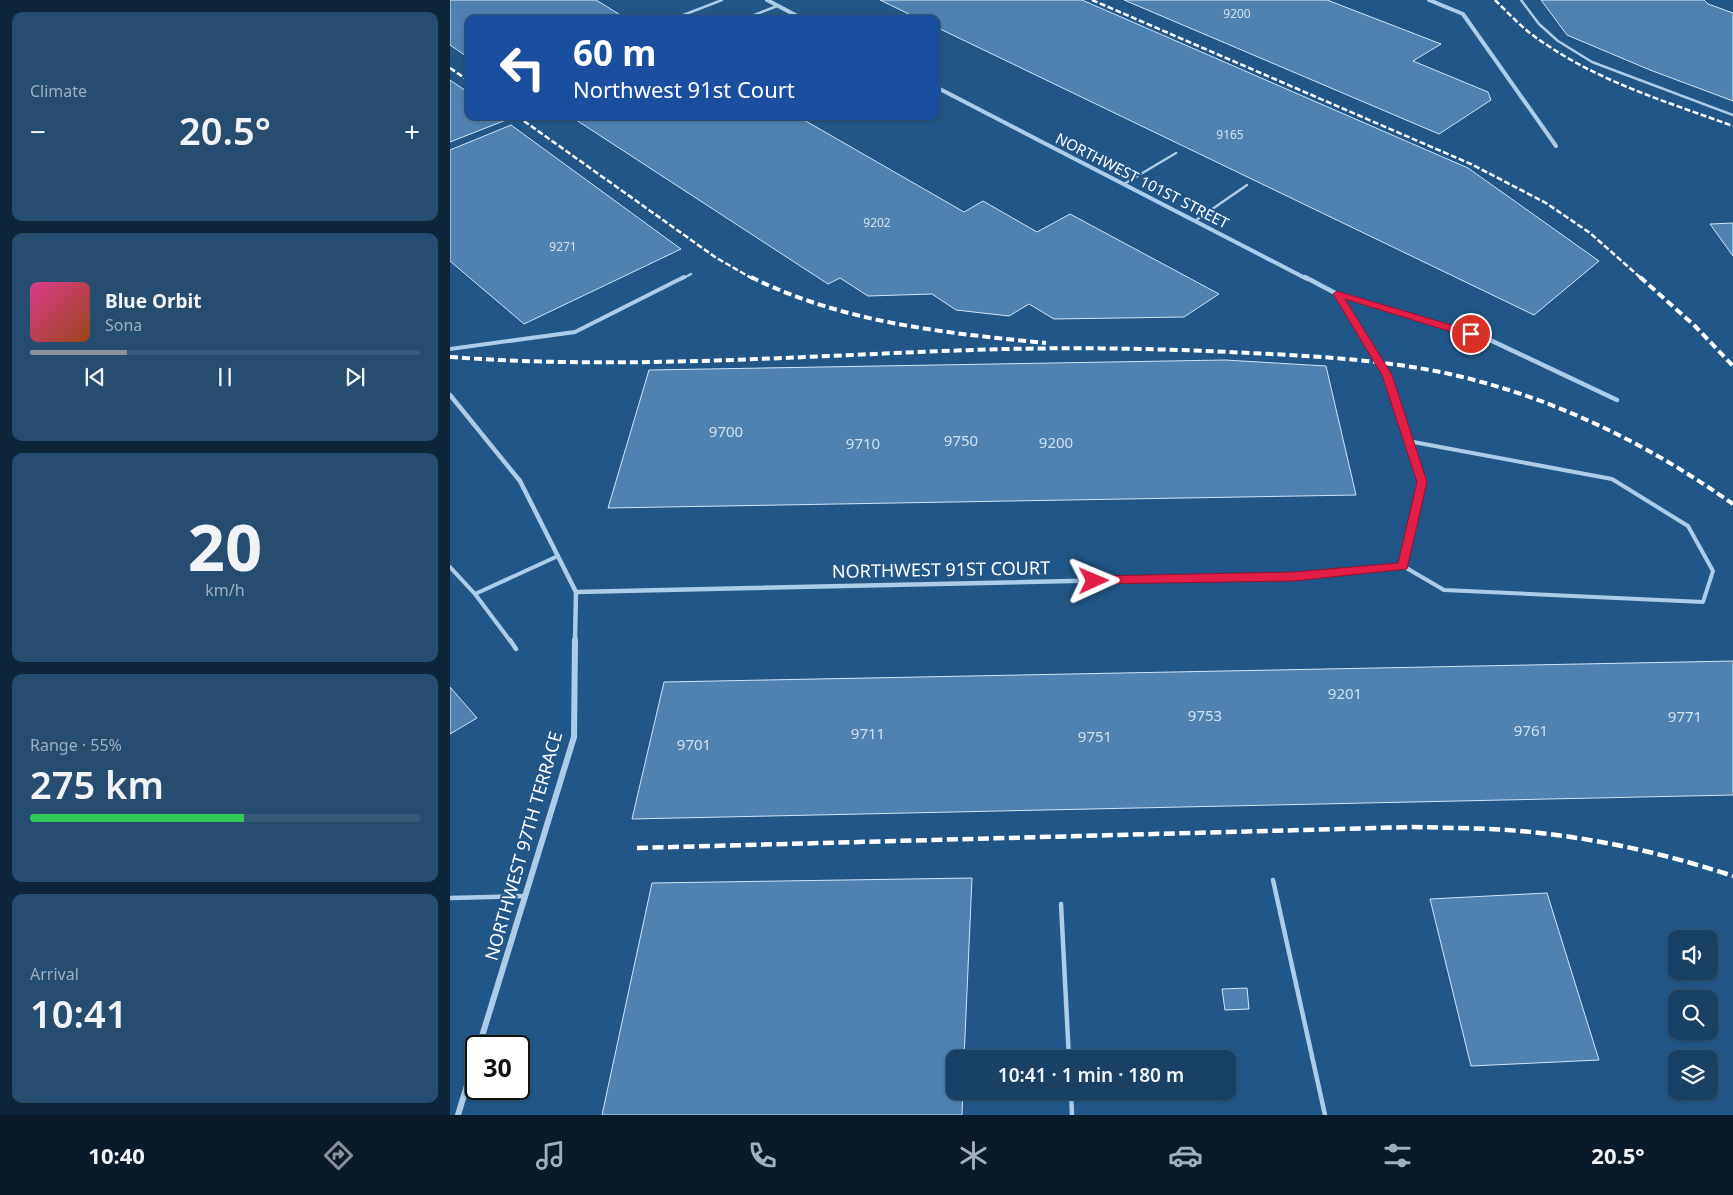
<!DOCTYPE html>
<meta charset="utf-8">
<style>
body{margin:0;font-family:"Noto Sans",sans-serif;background:#264c6f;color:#f1f3f6;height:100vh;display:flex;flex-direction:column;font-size:19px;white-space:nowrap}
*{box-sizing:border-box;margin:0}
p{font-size:16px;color:#9fafbf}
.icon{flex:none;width:28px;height:28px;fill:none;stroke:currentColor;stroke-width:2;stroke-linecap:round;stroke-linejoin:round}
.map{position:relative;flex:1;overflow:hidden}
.side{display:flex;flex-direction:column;gap:12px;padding:12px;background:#0e2438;width:450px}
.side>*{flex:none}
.hud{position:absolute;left:15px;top:15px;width:475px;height:105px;border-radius:10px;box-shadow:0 1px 4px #0004,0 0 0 1px #375a7a;background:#1a4fa0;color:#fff;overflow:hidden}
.controls{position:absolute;left:1218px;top:930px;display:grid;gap:10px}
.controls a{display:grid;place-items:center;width:50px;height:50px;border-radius:10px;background:#194166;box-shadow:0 1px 4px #0004,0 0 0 1px #375a7a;font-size:25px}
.speed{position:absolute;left:15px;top:1035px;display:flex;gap:10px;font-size:25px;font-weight:700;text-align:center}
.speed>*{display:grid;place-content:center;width:65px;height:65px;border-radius:50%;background:#194166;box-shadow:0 1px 4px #0004,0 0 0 1px #375a7a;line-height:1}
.speed .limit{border:2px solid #111;border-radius:8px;background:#fff;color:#111}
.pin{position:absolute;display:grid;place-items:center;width:42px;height:42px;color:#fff;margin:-21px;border:2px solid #fff;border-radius:50%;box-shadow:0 1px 5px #0007}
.me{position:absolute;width:55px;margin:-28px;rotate:89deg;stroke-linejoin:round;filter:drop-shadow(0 0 4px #0008)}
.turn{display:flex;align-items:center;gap:18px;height:105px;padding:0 25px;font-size:22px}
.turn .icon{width:65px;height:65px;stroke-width:2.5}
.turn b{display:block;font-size:35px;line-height:42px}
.big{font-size:38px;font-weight:600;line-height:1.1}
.side .widget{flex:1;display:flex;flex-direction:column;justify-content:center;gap:8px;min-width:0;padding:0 18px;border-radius:10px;background:#264c6f}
.side .dial{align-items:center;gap:0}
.dial b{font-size:65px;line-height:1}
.song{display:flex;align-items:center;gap:15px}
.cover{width:60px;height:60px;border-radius:8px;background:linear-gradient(135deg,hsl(330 70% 55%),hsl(20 70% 35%))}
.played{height:5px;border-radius:2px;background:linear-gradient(90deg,#8c9099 25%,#375a7a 25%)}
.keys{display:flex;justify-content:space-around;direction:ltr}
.heat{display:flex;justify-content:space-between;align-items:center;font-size:28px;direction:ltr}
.charge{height:8px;border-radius:4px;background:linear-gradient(90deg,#34c759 55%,#375a7a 0)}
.trip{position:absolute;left:496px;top:1050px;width:290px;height:50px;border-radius:10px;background:#194166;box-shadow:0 1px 4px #0004,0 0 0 1px #375a7a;font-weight:600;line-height:50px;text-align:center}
.menu{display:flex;height:80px;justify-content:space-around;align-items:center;background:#0a1a29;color:#9fafbf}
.menu .icon{width:35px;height:35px}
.menu .selected{color:#8c9099}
.menu b{font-size:22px;color:#f1f3f6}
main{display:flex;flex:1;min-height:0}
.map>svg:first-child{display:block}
.building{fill:#4e82b2;stroke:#d0e5f8}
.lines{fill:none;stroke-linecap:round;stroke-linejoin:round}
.service-far2{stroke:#accdea;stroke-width:2.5}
.service-far1{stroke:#accdea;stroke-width:4}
.service{stroke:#accdea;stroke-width:4.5}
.minor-far2{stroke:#accdea;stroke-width:4}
.minor-far1{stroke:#accdea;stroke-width:4.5}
.minor{stroke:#accdea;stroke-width:6}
.rail-far2{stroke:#fff;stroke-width:2.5;stroke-dasharray:6 2.5;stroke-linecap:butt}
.rail-far1{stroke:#fff;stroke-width:4;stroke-dasharray:8 4;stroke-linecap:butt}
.rail{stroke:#fff;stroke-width:4.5;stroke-dasharray:11 4.5;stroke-linecap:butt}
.route{fill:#e11d48;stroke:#92132f}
.labels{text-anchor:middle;stroke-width:4;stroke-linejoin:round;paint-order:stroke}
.far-number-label{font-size:12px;fill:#d3e0ec}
.far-street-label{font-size:15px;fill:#fff;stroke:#215788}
.number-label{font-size:15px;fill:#d3e0ec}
.street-label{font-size:18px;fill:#fff;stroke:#215788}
</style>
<main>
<section class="side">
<div class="widget"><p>Climate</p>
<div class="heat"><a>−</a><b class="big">20.5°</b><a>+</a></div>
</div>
<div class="widget">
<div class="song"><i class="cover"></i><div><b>Blue Orbit</b><p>Sona</p></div></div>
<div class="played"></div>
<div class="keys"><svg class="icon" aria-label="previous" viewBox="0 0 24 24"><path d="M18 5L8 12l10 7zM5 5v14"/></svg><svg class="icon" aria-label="pause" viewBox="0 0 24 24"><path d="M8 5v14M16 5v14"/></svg><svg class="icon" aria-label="next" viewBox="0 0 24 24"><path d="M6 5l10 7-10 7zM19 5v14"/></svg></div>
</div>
<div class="widget dial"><b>20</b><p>km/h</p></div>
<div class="widget"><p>Range · 55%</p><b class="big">275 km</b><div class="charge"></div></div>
<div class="widget"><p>Arrival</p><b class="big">10:41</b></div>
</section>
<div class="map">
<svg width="1283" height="1115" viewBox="0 0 1283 1115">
<rect width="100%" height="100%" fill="#215788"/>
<g class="building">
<polygon points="0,0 146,0 177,19 19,19 19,58 0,45"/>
<polygon points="430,0 632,0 1018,168 1149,261 1084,315 486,27 486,19 469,19"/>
<polygon points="674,0 877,0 991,44 963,61 1038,92 1041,100 989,134"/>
<polygon points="1091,0 1254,0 1258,4 1283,13 1283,101 1200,70 1117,35"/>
<polygon points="0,80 19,93 19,116 50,116 56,120 0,142"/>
<polygon points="120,116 347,116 514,212 533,201 587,232 620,214 769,294 734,317 604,319 579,304 559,316 506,310 482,294 418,296 390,278 378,284"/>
<polygon points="61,125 231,249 74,324 0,261 0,150"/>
<polygon points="1283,223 1283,256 1260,224"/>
<polygon points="775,360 876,366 906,495 158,508 199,370"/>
<polygon points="1283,661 1283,795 182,819 214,682"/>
<polygon points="0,687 27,718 0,734"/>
<polygon points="522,878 514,1059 505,1059 505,1091 513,1091 512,1115 152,1115 202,883"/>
<polygon points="1097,893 1149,1060 1021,1066 980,899"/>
<polygon points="797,988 799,1009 775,1010 772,989"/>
<polygon points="752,1050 753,1059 667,1059 667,1053"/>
<polygon points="669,1091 757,1091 757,1092 670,1096"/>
</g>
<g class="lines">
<g class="service-far2">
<polyline points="1071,0 1089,24 1108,41 1142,62 1283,115"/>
<polyline points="223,19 272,0"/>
<polyline points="294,19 327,6"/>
<polyline points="383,120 390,116"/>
<polyline points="674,184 726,153"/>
<polyline points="745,221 797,185"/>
<polyline points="232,279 241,274"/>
</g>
<g class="service-far1">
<polyline points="0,349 125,332 234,277"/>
<polyline points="953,566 994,590 1253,602 1263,571 1238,526 1162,479 958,441"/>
<polyline points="0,567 25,594"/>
<polyline points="61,642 25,594 108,556"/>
</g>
<g class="service">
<polyline points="60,640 66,649"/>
<polyline points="823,880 875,1115"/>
<polyline points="0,898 76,896"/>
<polyline points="611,904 619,1059"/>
<polyline points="621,1091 622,1115"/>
</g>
<g class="minor-far2">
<polyline points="317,0 353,19"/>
<polyline points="979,0 1013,14 1106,146"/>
<polyline points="486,87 857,279"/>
</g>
<g class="minor-far1">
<polyline points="855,277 887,294 1040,340 1167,400"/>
<polyline points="0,395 70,481 126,592 125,642"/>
<polyline points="126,592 844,576 953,566 972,482 937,375 887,294"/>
</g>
<g class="minor">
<polyline points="29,1046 124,737 125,640"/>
<polyline points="8,1115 26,1056"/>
</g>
<g class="rail-far2">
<polyline points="642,0 1021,164 1096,203 1140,233 1192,279"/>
<path d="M 1045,0 C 1061,16 1077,33 1097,45 C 1153,83 1220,103 1283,126"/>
<polyline points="0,68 19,81"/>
<polyline points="67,116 265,257 303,279"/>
</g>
<g class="rail-far1">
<path d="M 301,277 C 393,323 496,333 596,343"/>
<polyline points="1190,277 1245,326 1283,366"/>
<path d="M 0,357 C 174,370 348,356 522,350 C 607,347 694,348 779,352 C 862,356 948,359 1028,381 C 1121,406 1205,449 1283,504"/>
</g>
<path class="rail" d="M 187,848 L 963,827 C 1002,828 1042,828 1081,832 C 1150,839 1217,854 1283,876"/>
</g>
<polygon class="route" points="887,291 1025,332 1026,334 1021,337 1018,337 895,299 942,375 977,482 957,569 844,581 640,584 639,581 640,578 644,576 844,572 948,563 967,482 932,375 883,294"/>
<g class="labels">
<g class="far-number-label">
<text x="787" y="18">9200</text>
<text x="780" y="139">9165</text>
<text x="427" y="227">9202</text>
<text x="113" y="251">9271</text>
</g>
<g class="far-street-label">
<text transform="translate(692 181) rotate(27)" y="5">NORTHWEST 101ST STREET</text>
</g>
<g class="number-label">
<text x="276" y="437">9700</text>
<text x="511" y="446">9750</text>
<text x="606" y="448">9200</text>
<text x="413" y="449">9710</text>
<text x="895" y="699">9201</text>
<text x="755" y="721">9753</text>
<text x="1235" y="722">9771</text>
<text x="1081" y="736">9761</text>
<text x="418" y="739">9711</text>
<text x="645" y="742">9751</text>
<text x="244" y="750">9701</text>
</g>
<g class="street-label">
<text transform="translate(491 570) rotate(-1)" y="6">NORTHWEST 91ST COURT</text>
<text transform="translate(74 846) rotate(-74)" y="6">NORTHWEST 97TH TERRACE</text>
</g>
</g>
</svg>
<div class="controls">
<a><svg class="icon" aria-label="sound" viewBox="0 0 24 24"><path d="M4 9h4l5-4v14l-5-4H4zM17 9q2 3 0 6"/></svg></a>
<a><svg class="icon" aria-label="search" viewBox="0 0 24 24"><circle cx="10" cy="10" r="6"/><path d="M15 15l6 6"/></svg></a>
<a><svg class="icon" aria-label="layers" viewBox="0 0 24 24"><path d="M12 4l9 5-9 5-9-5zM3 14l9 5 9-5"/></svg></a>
</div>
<div class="speed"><div class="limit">30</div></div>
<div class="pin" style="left:1021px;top:334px;background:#d93025"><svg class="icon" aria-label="arrive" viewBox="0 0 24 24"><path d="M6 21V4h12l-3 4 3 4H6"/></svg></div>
<svg class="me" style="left:644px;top:581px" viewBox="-20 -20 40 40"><path d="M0-17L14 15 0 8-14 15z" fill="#e11d48" stroke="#fff" stroke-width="4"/></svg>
<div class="trip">10:41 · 1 min · 180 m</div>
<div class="hud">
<div class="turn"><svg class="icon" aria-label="left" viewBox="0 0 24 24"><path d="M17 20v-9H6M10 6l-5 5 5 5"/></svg><div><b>60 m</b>Northwest 91st Court</div></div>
</div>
</div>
</main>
<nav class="menu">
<b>10:40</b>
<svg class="icon selected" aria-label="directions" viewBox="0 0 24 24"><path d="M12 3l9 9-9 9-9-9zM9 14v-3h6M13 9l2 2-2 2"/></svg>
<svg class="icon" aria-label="music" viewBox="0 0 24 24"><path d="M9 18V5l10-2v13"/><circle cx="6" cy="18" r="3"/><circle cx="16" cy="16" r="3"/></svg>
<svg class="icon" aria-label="phone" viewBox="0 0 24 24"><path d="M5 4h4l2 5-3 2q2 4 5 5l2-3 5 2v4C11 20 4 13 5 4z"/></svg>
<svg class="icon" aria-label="climate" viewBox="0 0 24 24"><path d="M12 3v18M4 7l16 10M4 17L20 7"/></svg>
<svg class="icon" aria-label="car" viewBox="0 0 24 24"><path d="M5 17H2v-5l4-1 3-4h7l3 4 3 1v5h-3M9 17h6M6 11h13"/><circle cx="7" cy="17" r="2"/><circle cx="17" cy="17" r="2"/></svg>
<svg class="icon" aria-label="filters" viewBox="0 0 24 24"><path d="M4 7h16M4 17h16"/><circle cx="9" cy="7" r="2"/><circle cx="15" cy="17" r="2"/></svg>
<b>20.5°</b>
</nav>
